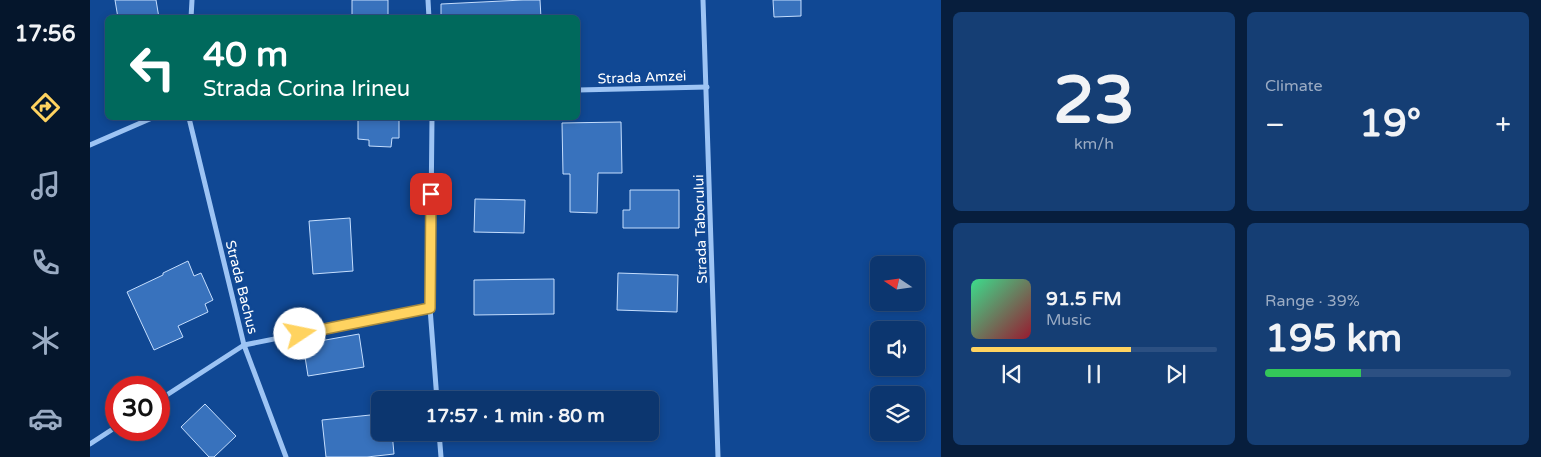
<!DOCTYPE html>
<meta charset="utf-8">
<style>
body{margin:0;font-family:"Varela Round",sans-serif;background:#153e74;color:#f1f3f6;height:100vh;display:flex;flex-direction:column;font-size:19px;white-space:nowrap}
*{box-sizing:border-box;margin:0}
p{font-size:16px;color:#9aabc3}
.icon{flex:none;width:28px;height:28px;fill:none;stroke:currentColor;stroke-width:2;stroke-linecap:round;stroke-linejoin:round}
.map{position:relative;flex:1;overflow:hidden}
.panel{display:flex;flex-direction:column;gap:12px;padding:12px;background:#071e3d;width:600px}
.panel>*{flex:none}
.hud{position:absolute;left:15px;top:15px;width:475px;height:105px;border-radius:8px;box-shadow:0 2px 8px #0003,0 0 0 1px #2c5082;background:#00695c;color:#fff;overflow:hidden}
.needle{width:32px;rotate:283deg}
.controls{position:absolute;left:780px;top:256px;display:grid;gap:10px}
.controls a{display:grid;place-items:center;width:55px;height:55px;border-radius:8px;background:#0c366f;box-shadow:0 2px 8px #0003,0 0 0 1px #2c5082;font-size:25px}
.speed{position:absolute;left:15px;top:376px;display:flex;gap:10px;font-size:25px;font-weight:700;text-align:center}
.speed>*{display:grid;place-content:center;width:65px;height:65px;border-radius:50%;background:#0c366f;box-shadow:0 2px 8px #0003,0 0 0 1px #2c5082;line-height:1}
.speed .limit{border:8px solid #d22;background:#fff;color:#111}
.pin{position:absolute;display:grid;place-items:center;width:42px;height:42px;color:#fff;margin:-21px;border-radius:10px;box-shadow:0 2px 8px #0006}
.me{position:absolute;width:55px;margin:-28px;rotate:79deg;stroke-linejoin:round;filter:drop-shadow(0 0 4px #0008)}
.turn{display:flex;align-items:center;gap:18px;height:105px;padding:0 15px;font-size:22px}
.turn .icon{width:65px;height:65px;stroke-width:2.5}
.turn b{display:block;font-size:35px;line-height:42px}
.big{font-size:38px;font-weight:700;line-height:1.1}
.panel .card{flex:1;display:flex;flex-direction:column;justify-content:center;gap:8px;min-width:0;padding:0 18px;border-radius:8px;background:#153e74}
.panel .dial{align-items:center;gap:0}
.dial b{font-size:65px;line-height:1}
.song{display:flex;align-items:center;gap:15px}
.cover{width:60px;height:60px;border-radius:8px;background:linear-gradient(135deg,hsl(150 70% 55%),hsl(350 70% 35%))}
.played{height:5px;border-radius:2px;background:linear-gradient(90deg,#ffd360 65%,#2c5082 65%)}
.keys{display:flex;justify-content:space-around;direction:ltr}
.heat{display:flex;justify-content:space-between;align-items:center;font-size:28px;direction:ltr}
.charge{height:8px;border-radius:4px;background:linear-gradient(90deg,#34c759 39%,#2c5082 0)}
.panel .tiles{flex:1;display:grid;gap:12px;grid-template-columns:repeat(2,1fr)}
.trip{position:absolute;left:281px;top:391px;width:288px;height:50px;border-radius:8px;background:#0c366f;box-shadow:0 2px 8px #0003,0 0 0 1px #2c5082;font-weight:700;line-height:50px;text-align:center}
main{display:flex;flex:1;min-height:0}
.menu{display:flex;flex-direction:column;width:90px;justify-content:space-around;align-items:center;background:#05162c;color:#9aabc3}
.menu .icon{width:35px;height:35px}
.menu .selected{color:#ffd360}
.menu b{font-size:22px;color:#f1f3f6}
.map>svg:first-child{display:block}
.building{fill:#3872bd;stroke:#c5defe}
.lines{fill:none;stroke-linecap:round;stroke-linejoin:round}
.street{stroke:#9dc4f4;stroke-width:5}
.route-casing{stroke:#a6893e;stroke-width:12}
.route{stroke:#ffd360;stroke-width:9}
.labels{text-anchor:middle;stroke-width:5;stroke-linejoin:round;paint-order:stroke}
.street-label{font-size:14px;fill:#fff;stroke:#104894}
</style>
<main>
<nav class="menu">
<b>17:56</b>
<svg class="icon selected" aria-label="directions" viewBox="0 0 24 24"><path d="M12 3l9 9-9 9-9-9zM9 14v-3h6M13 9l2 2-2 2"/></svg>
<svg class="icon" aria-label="music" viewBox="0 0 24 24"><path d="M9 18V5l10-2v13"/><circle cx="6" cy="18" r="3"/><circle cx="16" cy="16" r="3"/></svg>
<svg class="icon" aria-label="phone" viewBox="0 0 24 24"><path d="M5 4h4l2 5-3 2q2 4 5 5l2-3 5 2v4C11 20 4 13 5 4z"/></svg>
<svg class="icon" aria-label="climate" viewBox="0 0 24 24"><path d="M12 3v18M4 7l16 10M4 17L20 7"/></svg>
<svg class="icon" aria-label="car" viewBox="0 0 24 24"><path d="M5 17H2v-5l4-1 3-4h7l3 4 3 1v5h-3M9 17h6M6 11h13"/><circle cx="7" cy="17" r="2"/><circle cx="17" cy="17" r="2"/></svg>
</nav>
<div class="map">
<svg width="851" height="457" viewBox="0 0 851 457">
<rect width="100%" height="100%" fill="#104894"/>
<g class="building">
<polygon points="25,0 66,0 69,18 28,18"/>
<rect x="262" y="0" width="36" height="18"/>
<polygon points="433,0 450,0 451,18 351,18 351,4"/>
<polygon points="683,0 711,0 711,16 684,17"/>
<polygon points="268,118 309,118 309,138 302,138 301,147 279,146 279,140 268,139"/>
<polygon points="531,122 532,173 508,173 507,213 480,212 480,174 473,174 472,123"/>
<polygon points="540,190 589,190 589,228 533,228 533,210 540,210"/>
<polygon points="385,199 435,200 434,233 384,232"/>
<polygon points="260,218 263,271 223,274 219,221"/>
<polygon points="98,261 104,276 111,273 123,300 115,304 118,312 88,326 93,337 64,350 37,292 73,275 73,273"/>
<polygon points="528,273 588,275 587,312 527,310"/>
<polygon points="464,279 464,314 384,315 384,280"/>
<polygon points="269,334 274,367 218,376 213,344"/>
<polygon points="115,404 146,436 124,457 119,457 91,427"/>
<polygon points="290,414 290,432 302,432 304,454 277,457 236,457 232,420"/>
</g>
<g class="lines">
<g class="street">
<polyline points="338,0 339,18"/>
<polyline points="613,0 628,457"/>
<polyline points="101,18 102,0"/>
<polyline points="488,90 617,87"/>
<polyline points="99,118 154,345 196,457"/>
<polyline points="342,118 340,308 347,400"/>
<polyline points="0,145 62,118"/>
<polyline points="69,400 154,345 340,308"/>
<polyline points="349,432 351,457"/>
<polyline points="0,444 26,427"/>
</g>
</g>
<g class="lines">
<defs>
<polyline id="route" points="210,334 340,308 341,194"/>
</defs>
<use href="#route" class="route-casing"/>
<use href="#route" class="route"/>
</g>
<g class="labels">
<g class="street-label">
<text transform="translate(552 77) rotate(-2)" y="5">Strada Amzei</text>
<text transform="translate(610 229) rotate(-92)" y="5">Strada Taborului</text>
<text transform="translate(152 287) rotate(76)" y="5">Strada Bachus</text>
</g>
</g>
</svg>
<div class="controls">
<a><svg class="needle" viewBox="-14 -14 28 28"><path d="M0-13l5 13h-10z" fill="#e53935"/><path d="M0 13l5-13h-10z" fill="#9aabc3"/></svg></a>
<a><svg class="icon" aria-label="sound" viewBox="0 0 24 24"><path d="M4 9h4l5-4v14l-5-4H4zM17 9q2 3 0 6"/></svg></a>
<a><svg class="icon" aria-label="layers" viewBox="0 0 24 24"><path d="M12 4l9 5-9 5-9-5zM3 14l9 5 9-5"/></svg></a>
</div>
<div class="speed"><div class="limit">30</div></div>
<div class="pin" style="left:341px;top:194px;background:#d93025"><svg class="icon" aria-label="arrive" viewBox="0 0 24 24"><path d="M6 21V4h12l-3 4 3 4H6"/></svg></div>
<svg class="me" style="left:210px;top:334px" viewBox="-20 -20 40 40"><circle r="19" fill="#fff"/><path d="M0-13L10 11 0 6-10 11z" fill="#ffd360"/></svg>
<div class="trip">17:57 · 1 min · 80 m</div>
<div class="hud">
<div class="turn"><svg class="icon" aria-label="left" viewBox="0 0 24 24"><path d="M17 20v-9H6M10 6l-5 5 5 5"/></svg><div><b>40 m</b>Strada Corina Irineu</div></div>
</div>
</div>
<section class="panel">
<div class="tiles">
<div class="card dial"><b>23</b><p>km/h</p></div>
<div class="card"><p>Climate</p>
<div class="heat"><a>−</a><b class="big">19°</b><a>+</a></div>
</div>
<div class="card">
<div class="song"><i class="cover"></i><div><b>91.5 FM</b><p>Music</p></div></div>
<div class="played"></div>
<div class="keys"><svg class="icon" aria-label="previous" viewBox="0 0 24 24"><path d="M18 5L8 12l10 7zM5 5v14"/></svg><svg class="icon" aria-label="pause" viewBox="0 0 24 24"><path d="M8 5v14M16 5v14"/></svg><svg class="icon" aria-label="next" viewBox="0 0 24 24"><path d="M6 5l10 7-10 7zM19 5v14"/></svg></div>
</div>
<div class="card"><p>Range · 39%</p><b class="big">195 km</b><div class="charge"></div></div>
</div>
</section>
</main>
